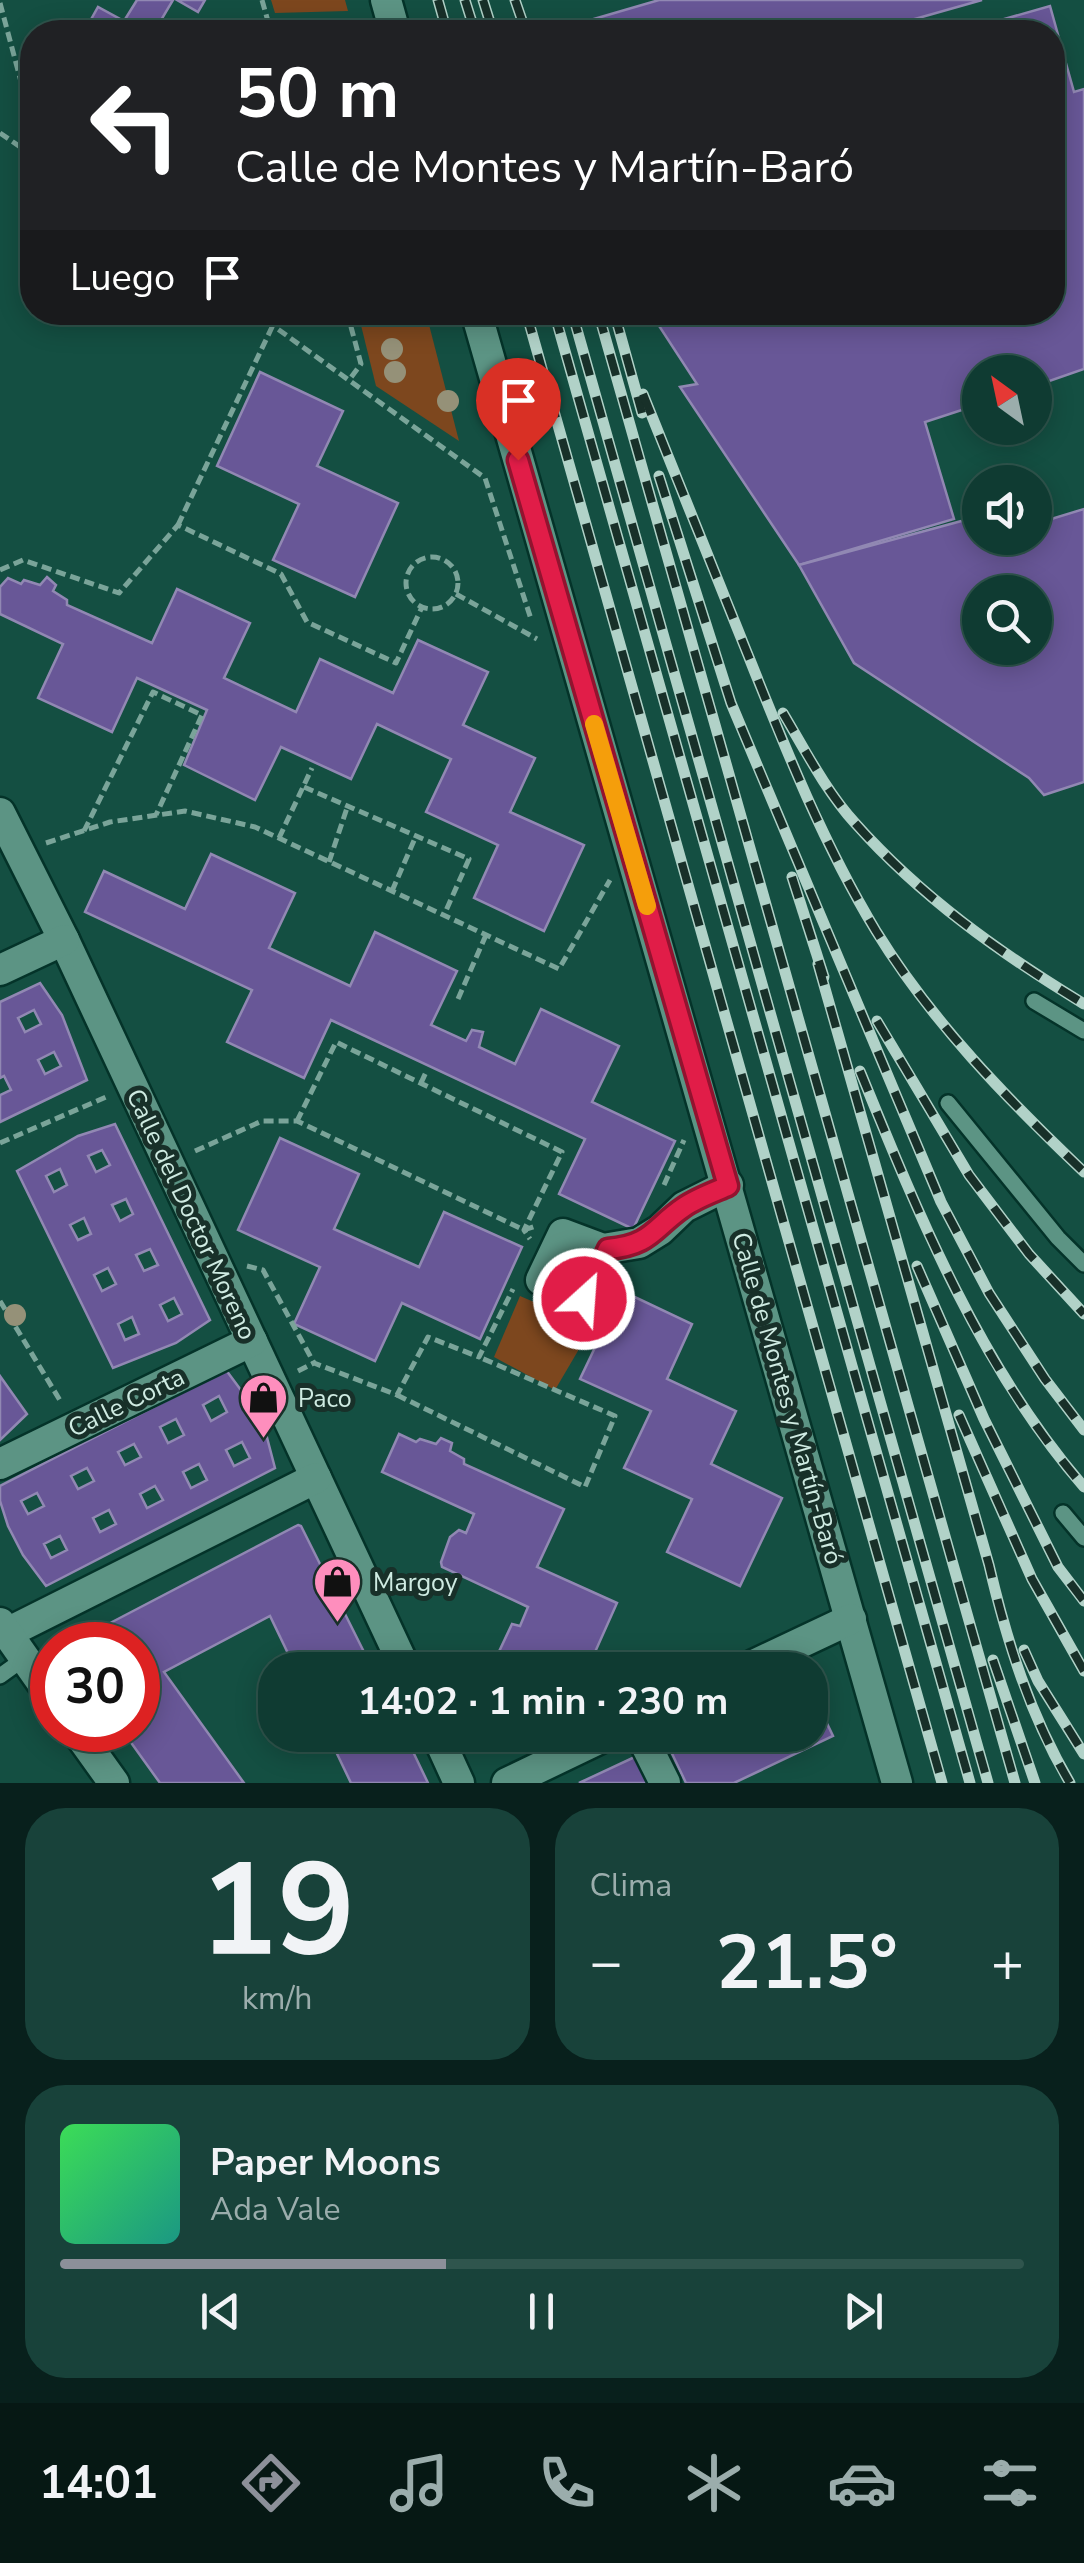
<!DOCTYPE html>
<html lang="es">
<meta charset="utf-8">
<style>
body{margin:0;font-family:"Nunito Sans",sans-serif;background:#18423a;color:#f1f3f6;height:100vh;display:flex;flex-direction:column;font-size:38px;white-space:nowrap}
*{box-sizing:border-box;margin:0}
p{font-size:32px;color:#9badac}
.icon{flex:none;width:55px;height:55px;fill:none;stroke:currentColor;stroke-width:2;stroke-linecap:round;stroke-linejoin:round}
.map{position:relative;height:1783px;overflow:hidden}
.sheet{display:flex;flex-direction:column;gap:25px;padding:25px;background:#08201c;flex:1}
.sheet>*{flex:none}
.guide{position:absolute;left:20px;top:20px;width:1045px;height:305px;border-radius:40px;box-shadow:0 5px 25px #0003,0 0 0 2px #2f554d;background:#202124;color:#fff;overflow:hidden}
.needle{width:65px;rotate:327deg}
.buttons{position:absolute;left:962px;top:355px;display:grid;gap:20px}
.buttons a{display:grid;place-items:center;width:90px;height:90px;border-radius:50%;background:#0f3b32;box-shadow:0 5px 25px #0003,0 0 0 2px #2f554d;font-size:50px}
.speed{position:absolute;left:30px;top:1622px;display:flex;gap:20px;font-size:50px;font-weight:700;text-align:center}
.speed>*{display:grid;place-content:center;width:130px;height:130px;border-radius:50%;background:#0f3b32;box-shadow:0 5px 25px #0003,0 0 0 2px #2f554d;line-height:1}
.speed .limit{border:15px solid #d22;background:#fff;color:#111}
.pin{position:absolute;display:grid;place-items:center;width:85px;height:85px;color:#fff;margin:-102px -42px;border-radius:50% 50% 50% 0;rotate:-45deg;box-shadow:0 0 10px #0007}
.pin .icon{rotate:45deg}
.me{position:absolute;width:110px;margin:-55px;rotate:26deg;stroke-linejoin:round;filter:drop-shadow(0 0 8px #0008)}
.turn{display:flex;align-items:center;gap:35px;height:210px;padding:0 50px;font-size:45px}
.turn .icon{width:130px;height:130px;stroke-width:2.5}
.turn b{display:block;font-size:70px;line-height:85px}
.then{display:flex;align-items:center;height:95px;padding:0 50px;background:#0003;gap:20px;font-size:38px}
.big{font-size:75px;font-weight:700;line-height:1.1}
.sheet .card{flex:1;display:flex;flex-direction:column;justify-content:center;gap:15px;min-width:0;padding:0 35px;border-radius:40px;background:#18423a}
.sheet .dial{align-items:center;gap:0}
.dial b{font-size:130px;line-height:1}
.song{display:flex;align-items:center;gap:30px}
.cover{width:120px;height:120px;border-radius:15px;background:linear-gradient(135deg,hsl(130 70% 55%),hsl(170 70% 35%))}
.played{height:10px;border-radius:5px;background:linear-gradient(90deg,#8c9099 40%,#2f554d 40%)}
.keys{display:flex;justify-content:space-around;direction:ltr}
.heat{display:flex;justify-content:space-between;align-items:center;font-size:55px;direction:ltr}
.sheet .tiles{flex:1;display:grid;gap:25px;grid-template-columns:1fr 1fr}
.card:last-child{grid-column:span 2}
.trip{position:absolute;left:258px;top:1652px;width:570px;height:100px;border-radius:40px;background:#0f3b32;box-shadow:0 5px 25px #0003,0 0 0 2px #2f554d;font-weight:700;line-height:100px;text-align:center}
.tabs{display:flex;height:160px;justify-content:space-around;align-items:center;background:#061814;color:#9badac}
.tabs .icon{width:70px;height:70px}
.tabs .selected{color:#8c9099}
.tabs b{font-size:45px;color:#f1f3f6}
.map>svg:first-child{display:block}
.green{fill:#7d471e}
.building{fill:#685797;stroke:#9188b3;stroke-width:2.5;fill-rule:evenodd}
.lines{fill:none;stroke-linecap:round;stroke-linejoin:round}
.lane-casing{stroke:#043329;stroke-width:20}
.street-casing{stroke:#043329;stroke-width:35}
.secondary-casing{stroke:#043329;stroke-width:35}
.path{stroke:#7aa499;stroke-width:5;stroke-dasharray:10 5;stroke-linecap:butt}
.lane{stroke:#5c9484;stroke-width:15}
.street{stroke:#5c9484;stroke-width:30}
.secondary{stroke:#5c9484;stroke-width:30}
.rail-casing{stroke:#b1d2c8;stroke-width:11}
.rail{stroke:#183029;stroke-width:8;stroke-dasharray:22;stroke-linecap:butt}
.tree{fill:#959178}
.route-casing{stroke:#92132f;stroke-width:25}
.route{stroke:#e11d48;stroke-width:18}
.slow{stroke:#f59e0b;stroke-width:18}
.labels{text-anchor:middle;stroke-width:10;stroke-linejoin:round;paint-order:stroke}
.street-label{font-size:25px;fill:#cfebe2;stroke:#183029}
.poi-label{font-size:25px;fill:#cfebe2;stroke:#183029;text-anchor:start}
</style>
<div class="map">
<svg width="1084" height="1783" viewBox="0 0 1084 1783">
<rect width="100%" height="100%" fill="#144f42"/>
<g class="green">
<polygon points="271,0 345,0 348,11 275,13"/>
<polygon points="358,313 426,313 459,441 376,386"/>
<polygon points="520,1296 592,1327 555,1390 494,1357"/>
</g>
<g class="building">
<polygon points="137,0 173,0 154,32 84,32 98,7 124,21"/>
<polygon points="177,0 205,0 198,12"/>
<polygon points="659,0 982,0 869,32 549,32"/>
<polygon points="1050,6 1074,92 1084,89 1084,369 1035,386 1035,372 980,372 980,404 925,422 954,519 799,565 680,387 697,384 650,312 1052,312 1052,32 959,32"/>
<polygon points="260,372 343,411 317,466 398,503 355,597 273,560 299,504 217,466"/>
<path d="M 1084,509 L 1084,782 L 1044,795 L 1029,778 L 854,663 L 799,565 L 980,516 L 980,538 L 1035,538 L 1035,524 ZM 980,592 L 1035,592 L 1035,648 L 980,648 Z"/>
<polygon points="47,577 56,585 53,591 67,600 67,605 152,643 177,589 250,623 224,678 296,712 320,659 393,693 418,640 488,672 463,725 535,758 510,812 584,845 544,931 474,898 498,845 426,812 451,759 377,724 351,779 281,747 255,800 184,765 207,710 137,678 112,732 38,698 63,644 0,614 0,587 8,578 21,584 24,580 40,585"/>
<polygon points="211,854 295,893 269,948 350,986 375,932 457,971 431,1025 466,1041 472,1030 483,1032 479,1047 515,1064 541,1009 619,1046 592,1102 675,1141 633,1229 559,1194 585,1139 331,1020 304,1078 227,1042 252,990 85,912 104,871 185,909"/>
<path d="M 40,983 L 62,1015 L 87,1080 L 0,1122 L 0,1095 L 11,1090 L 4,1076 L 0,1078 L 0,1002 ZM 34,1010 L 41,1024 L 25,1032 L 18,1018 ZM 54,1052 L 61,1066 L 45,1074 L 38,1060 Z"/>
<path d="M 115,1124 L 210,1320 L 176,1343 L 113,1368 L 17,1171 L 78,1136 ZM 102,1150 L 110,1165 L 96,1172 L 88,1156 ZM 60,1169 L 67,1185 L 54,1192 L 46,1176 ZM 126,1199 L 133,1214 L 120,1221 L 112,1205 ZM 84,1218 L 91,1234 L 78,1240 L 70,1225 ZM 150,1249 L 158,1265 L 144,1271 L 136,1255 ZM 108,1268 L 116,1284 L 102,1291 L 94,1275 ZM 174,1298 L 182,1314 L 168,1321 L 160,1305 ZM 132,1317 L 139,1334 L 125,1340 L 118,1324 Z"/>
<polygon points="280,1138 359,1174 334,1229 419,1267 444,1212 522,1247 480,1339 402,1303 375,1361 294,1324 320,1267 238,1230"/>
<polygon points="622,1291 692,1324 667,1379 736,1411 711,1464 782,1498 740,1586 667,1552 692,1499 624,1468 651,1411 580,1379"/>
<path d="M 226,1370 L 249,1401 L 265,1430 L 275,1468 L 46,1586 L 23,1555 L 8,1526 L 0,1501 L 0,1486 ZM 219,1396 L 227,1412 L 211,1421 L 203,1405 ZM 176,1419 L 184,1435 L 168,1443 L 160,1427 ZM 242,1442 L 250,1458 L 234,1466 L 226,1450 ZM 134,1444 L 141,1457 L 125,1465 L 118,1452 ZM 199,1464 L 207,1480 L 191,1488 L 183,1472 ZM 87,1468 L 94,1481 L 78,1489 L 71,1476 ZM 155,1486 L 163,1500 L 147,1508 L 140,1494 ZM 37,1493 L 44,1506 L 28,1514 L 21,1501 ZM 109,1510 L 116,1524 L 100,1532 L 93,1518 ZM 60,1536 L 67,1550 L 51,1558 L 44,1544 Z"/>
<polygon points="0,1376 27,1414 0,1440"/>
<polygon points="399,1434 416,1442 420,1439 436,1444 441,1438 452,1443 450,1451 464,1459 464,1464 564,1509 537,1567 617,1603 587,1670 522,1670 496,1658 512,1624 520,1626 528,1607 442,1567 441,1562 450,1537 459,1530 466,1533 474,1514 382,1472"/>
<polygon points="298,1525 301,1526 373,1670 296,1670 270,1616 164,1672 244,1783 160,1783 122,1730 138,1730 138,1645 88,1645 91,1633"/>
<polygon points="810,1688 833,1736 734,1783 686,1783 666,1741 678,1735 810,1735"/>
<polygon points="328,1735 405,1735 428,1783 351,1783"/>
<polygon points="639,1755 653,1783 579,1783"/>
</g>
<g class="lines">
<defs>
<g id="lane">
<polyline points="1034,1001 1084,1031"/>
<polyline points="948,1103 1058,1238 1084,1264"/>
<polyline points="1063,1513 1084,1538"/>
<polyline points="0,1676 25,1658"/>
</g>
<g id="street">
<polyline points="386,0 395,32"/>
<polyline points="476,312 897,1783"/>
<polyline points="0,813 64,940 406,1670"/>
<polyline points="0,970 64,940"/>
<polyline points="608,1249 584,1299 541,1280 563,1234 603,1249 639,1243 660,1230 684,1207 728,1185"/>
<polyline points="0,1464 252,1341"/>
<polyline points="7,1633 316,1478"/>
<polyline points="743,1670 851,1619"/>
<polyline points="437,1735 459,1783"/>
<polyline points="641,1735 665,1783"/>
<polyline points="507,1783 607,1735"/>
</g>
<g id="secondary">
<polyline points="0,1623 52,1697"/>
<polyline points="76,1730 114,1783"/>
</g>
</defs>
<use href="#lane" class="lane-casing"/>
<use href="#street" class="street-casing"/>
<use href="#secondary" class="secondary-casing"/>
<g class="path">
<polyline points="262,0 271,32"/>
<polyline points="0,3 32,123"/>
<polyline points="0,133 32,155"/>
<polyline points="254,312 485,478 531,619"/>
<polyline points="347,312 361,364 349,380"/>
<polyline points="178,525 273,325"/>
<circle cx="432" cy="583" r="26"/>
<polyline points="0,570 23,560 119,593 178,525 281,574 307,622 396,663 422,607"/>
<polyline points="456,594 537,639"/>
<polyline points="304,787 469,859 444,915"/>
<polyline points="84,831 153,692 202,715 156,815"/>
<polyline points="279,838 312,768"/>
<polyline points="46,843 110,822 185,811 255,827 559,969 610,880"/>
<polyline points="329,862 347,808"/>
<polyline points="392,891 416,836"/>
<polyline points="458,999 486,935"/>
<polyline points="421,1083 427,1070"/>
<polyline points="297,1121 336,1042 562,1152 524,1230 530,1239"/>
<polyline points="0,1143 106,1097"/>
<polyline points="195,1151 262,1121 297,1121 524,1230 536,1226"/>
<polyline points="664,1185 684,1140"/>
<polyline points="247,1266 263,1270 314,1363"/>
<polyline points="0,1301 61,1402"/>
<polyline points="298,1371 314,1363 397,1395 428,1337 479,1357 513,1289"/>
<polyline points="397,1395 585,1487 615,1416 479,1357"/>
</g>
<use href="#lane" class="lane"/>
<use href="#street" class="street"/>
<use href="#secondary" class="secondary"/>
<defs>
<g id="rail">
<polyline points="438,0 447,32"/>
<polyline points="465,0 475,32"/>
<polyline points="483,0 493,32"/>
<polyline points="515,0 526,32"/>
<polyline points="526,312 942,1783"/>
<polyline points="554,312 970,1783"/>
<polyline points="572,312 988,1783"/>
<polyline points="598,312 1015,1783"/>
<polyline points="614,312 642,413"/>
<path d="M 643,394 C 678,481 713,568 748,655 C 786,750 823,843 876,931 C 932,1022 1007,1099 1084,1172"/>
<polyline points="659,476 731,703 941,1202 989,1293 1045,1379 1084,1430"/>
<path d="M 783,713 C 805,750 826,791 855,823 C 921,897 1000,953 1084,1004"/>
<polyline points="792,877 824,977"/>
<path d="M 818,964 L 989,1565 C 1007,1642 1030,1715 1070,1783"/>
<polyline points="877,1021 969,1175 1029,1254 1084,1314"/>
<path d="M 860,1071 C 919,1216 980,1367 1084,1487"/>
<polyline points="917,1266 984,1419 1058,1567 1084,1601"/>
<polyline points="959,1415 1032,1579 1084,1671"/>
<polyline points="1024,1650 1038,1681 1084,1754"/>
<polyline points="993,1660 1035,1783"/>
</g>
</defs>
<use href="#rail" class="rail-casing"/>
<use href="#rail" class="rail"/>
</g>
<g class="tree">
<circle cx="392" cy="349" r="11"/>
<circle cx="395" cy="372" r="11"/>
<circle cx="448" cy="401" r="11"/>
<circle cx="15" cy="1315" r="11"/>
</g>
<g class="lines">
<defs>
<path id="route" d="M 518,460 L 728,1186 C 714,1192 697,1198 684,1207 C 653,1228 652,1245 608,1249 L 584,1299"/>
</defs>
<use href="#route" class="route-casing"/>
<use href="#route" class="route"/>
<polyline class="slow" points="594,724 647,906"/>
</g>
<defs>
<symbol id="shop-pin" viewBox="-11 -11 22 30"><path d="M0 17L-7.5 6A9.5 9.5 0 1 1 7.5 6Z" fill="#fe8ebd" stroke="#183029"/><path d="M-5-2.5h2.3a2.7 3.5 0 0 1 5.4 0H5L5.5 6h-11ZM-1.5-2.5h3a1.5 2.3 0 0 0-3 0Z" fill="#111"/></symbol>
</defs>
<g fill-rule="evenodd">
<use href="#shop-pin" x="236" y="1370" width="55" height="75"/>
<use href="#shop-pin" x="310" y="1554" width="55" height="75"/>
</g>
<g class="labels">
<g class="street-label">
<text transform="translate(192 1214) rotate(65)" y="9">Calle del Doctor Moreno</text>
<text transform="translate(788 1398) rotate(74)" y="9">Calle de Montes y Martín-Baró</text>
<text transform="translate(126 1402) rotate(-26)" y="9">Calle Corta</text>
</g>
<g class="poi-label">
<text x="298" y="1407">Paco</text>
<text x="373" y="1591">Margoy</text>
</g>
</g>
</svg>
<div class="buttons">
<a><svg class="needle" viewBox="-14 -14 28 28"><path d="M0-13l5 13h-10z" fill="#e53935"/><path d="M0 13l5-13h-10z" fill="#9badac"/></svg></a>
<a><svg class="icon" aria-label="sound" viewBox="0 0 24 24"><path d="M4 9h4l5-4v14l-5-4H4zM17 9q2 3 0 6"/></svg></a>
<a><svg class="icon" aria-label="search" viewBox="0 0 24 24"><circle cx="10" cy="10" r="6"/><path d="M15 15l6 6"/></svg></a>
</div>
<div class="speed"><div class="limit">30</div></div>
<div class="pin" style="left:518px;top:460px;background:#d93025"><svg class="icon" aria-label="arrive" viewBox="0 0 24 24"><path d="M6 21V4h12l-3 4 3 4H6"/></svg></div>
<svg class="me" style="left:584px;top:1299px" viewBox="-20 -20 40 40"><circle r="17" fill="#e11d48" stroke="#fff" stroke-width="3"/><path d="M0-11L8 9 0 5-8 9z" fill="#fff"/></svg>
<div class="trip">14:02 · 1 min · 230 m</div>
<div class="guide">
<div class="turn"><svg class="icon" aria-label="left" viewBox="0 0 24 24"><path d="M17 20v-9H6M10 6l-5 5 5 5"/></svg><div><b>50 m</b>Calle de Montes y Martín-Baró</div></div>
<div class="then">Luego<svg class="icon" aria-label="arrive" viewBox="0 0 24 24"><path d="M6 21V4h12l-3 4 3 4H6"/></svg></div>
</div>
</div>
<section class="sheet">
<div class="tiles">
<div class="card dial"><b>19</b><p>km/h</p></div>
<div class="card"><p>Clima</p>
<div class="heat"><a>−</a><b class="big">21.5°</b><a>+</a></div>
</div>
<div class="card">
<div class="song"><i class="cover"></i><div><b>Paper Moons</b><p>Ada Vale</p></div></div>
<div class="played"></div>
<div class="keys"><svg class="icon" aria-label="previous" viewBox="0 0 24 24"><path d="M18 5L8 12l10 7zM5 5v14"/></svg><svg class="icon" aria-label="pause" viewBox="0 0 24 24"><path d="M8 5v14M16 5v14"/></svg><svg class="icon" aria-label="next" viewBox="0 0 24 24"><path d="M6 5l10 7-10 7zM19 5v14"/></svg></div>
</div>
</div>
</section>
<nav class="tabs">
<b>14:01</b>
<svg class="icon selected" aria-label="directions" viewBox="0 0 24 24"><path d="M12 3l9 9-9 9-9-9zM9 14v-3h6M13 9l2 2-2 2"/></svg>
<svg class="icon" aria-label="music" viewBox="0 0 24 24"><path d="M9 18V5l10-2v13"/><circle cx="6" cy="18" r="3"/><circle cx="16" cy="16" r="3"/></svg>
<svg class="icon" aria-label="phone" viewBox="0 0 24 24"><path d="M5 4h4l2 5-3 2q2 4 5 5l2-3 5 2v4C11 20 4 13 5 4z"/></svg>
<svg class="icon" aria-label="climate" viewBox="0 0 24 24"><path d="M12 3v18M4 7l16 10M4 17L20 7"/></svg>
<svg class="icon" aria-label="car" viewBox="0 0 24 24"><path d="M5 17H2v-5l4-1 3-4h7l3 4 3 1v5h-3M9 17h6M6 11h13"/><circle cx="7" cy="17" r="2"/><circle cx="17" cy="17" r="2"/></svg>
<svg class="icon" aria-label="filters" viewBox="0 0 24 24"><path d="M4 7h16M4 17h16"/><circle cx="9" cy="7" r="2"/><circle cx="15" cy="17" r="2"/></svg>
</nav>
